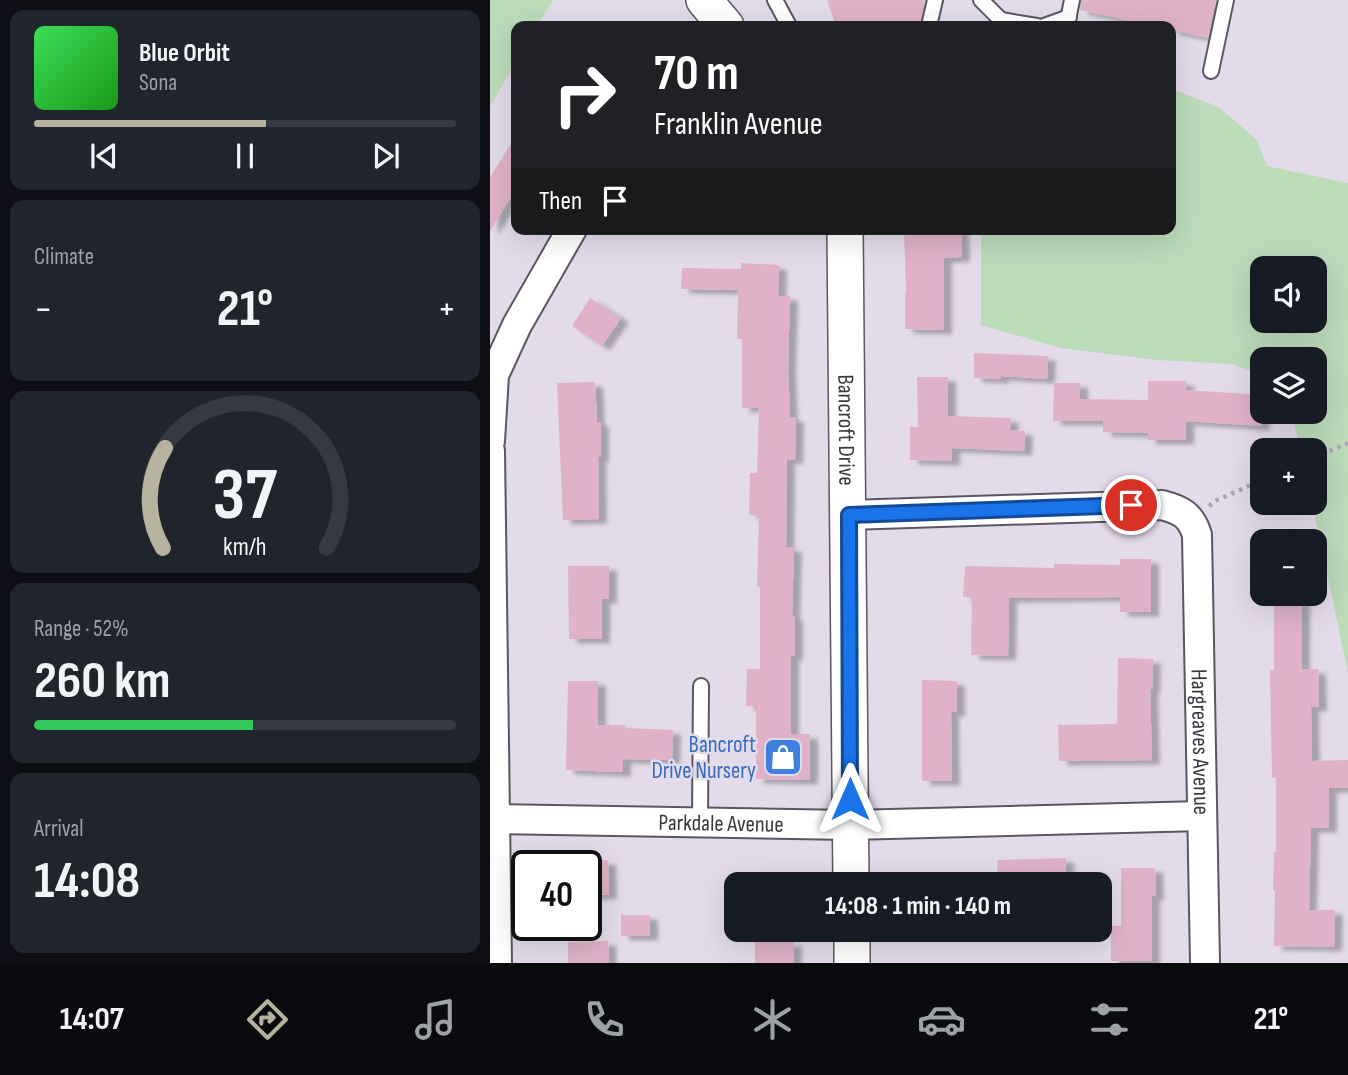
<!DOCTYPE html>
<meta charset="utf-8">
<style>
body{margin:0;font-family:"Sofia Sans Condensed",sans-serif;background:#20242c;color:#f1f3f6;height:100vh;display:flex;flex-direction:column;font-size:26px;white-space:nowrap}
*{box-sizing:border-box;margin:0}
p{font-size:23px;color:#9ea1a6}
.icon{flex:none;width:38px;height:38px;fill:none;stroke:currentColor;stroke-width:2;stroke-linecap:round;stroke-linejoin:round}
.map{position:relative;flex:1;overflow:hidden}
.drawer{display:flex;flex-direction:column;gap:10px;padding:10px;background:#0d0f14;width:490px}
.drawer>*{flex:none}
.guide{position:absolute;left:21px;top:21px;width:665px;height:214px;border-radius:14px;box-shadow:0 7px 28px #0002;background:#202124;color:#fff;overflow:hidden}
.buttons{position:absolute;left:760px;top:256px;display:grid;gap:14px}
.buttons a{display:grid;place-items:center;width:77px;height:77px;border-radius:14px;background:#171b24;box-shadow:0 7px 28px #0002;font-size:35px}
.speed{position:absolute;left:21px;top:850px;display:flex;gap:14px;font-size:35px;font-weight:700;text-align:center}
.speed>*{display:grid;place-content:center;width:91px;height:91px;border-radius:50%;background:#171b24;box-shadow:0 7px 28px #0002;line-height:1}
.speed .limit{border:4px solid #111;border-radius:10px;background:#fff;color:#111}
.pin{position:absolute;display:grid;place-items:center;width:60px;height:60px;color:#fff;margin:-30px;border:4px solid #fff;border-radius:50%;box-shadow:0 2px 7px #0007}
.me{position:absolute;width:77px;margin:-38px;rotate:0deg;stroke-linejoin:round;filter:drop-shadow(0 0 5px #0008)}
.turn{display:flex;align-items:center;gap:24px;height:147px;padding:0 28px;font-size:32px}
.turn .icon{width:91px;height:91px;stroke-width:2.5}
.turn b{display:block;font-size:49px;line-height:60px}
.then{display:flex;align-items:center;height:66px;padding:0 28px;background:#0003;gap:14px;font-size:26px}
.big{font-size:52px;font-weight:700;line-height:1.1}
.drawer .widget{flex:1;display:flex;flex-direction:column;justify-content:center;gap:10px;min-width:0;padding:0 24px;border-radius:14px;background:#20242c}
.drawer .dial{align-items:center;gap:0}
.dial svg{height:182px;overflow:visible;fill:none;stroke:#363941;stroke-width:7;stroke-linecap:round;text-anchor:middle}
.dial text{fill:#f1f3f6;stroke:none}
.song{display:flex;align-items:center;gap:21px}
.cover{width:84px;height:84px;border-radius:10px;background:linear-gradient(135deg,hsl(130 70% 55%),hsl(120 70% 35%))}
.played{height:7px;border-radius:4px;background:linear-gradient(90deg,#b6b29d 55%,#363941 55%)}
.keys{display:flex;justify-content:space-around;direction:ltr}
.heat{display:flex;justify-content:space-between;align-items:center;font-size:38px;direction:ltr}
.charge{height:10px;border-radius:5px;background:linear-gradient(90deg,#34c759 52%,#363941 0)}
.trip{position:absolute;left:234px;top:872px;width:388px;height:70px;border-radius:14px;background:#171b24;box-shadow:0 7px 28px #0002;font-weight:700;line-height:70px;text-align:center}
.dock{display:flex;height:112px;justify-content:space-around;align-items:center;background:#090b0e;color:#9ea1a6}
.dock .icon{width:49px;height:49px}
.dock .selected{color:#b6b29d}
.dock b{font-size:32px;color:#f1f3f6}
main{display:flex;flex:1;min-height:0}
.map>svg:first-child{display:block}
.green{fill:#bbdbb9;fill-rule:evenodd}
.building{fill:#dfb2c7;filter:url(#shadow)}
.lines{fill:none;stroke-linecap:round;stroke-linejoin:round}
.service-casing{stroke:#5c5562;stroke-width:18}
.minor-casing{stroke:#5c5562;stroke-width:32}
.tertiary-casing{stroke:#5c5562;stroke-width:38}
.path{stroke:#aca6b2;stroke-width:4.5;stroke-dasharray:3.5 5;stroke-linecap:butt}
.service{stroke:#fff;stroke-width:14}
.minor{stroke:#fff;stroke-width:28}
.tertiary{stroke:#fff;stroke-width:35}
.route-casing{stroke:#114b97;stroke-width:18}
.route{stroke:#1a73e8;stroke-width:12}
.labels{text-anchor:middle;stroke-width:5;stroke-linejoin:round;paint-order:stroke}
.street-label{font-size:23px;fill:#3d3a3f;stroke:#e3dbea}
.shop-label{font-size:23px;fill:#366cbe;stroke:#e3dbea;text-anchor:end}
</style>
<main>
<section class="drawer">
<div class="widget">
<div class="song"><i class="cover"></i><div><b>Blue Orbit</b><p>Sona</p></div></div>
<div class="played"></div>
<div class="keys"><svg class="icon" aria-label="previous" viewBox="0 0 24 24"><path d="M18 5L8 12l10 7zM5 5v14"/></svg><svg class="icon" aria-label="pause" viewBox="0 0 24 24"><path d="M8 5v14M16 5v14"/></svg><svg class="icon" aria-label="next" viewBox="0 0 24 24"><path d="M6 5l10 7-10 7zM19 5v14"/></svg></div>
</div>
<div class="widget"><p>Climate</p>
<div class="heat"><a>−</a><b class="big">21°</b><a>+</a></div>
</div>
<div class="widget dial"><svg viewBox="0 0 100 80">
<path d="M14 69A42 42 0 1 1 86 69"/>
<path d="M14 69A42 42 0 0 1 15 25" stroke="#b6b29d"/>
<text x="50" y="56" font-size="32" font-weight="700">37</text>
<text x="50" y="72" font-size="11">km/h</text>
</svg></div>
<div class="widget"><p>Range · 52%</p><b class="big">260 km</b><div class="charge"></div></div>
<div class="widget"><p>Arrival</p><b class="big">14:08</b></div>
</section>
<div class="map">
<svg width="858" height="963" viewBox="0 0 858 963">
<defs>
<filter id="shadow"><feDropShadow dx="8" dy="4.5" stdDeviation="2" flood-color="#0004"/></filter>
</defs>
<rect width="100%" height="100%" fill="#e3dbea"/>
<g class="green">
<polygon points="0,0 63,0 47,26 26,26 26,61 0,107"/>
<path d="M 681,89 L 727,106 L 766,139 L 777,166 L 858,183 L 858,673 L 822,502 L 824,502 L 824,450 L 810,450 L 802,411 L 824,411 L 824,359 L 772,359 L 772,375 L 742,364 L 668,360 L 571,348 L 491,325 L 491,229 L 681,229 ZM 772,268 L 824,268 L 824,320 L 772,320 Z"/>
</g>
<g class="building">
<polygon points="337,0 435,0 430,26 346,26"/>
<polygon points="591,0 726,0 718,38 681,30 681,26 665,26 590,10"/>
<polygon points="26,136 26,189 0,231 0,177"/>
<polygon points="414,229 471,229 472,257 454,258 454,330 415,329 415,293 416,293"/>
<polygon points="251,263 289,265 288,296 300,296 298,369 300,417 306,418 305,460 297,459 296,547 304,547 302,616 305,616 305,656 301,656 301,734 320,734 320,780 266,779 266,706 256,706 257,669 270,669 270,587 267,587 269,516 259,515 260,473 267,473 269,408 252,408 252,339 247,339 248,290 191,289 192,268 251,269"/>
<polygon points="100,298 131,318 112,346 82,326"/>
<polygon points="484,353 558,356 557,379 511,376 511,379 484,378"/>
<polygon points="427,377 458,377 458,416 521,418 520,430 535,431 534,451 462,448 462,461 420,460 420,427 428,427"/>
<polygon points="658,381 696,381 696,390 772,395 772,426 696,421 696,440 658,440 658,433 613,432 613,421 563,421 564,383 590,383 590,399 658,400"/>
<polygon points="105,382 107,422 111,422 111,457 108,457 109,519 73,520 67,383"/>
<polygon points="630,559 661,559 661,612 630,612 630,597 519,598 518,656 481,655 482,597 473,597 475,566 564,568 564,564 630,565"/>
<polygon points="78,566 119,566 119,599 112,599 112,639 79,639"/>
<polygon points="784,593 812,593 812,669 828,669 829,707 821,707 822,761 858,760 858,788 839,788 839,828 821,828 819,910 845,910 844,947 784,946 785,890 783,890 784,852 786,852 786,778 782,778 780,670 784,670"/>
<polygon points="628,658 663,659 662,689 660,689 662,760 569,761 568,725 627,724"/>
<polygon points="432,680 467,681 467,712 461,712 462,781 432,781"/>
<polygon points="78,681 108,681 108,725 136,725 135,728 183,730 182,760 133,759 133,772 76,770"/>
<polygon points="576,858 576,884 508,884 507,860"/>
<polygon points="118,860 119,895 96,895 96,861"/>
<polygon points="631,868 665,868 666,895 662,896 662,961 621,961 621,926 631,926"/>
<rect x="131" y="915" width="29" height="21"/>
<polygon points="118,941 119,963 78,963 78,942"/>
<polygon points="265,941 304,942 304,963 265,963"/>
</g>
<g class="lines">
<defs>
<g id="service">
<polyline points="285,0 299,26"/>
<polyline points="491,0 511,20 547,26"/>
<polyline points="577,25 582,0"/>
<polyline points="439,26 445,0"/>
<polyline points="554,26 579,17"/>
<polyline points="721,71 736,0"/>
<polyline points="210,822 211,686"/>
</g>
<g id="minor">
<polyline points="0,441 4,375 27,325 82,229"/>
<polyline points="0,451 7,963"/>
<path id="s1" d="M 359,515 L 672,505 C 691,510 701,515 707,535 L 715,963"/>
<path id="s2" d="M 0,819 L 360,825 L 712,816"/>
</g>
<g id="tertiary">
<polyline points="214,0 236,26"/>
<path id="s3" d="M 355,229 L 361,884"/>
<polyline points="362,929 362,963"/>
</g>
</defs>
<use href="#service" class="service-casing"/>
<use href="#minor" class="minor-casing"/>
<use href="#tertiary" class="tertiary-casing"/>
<g class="path">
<polyline points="824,458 858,443"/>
<polyline points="719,506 725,501 772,480"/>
</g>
<use href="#service" class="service"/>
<use href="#minor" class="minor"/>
<use href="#tertiary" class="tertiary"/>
</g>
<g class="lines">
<defs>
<polyline id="route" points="360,799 359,515 641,505"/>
</defs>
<use href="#route" class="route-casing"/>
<use href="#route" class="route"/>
</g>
<defs>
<symbol id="shop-square" viewBox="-11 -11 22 22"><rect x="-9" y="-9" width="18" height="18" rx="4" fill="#3f7fe0" stroke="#e3dbea"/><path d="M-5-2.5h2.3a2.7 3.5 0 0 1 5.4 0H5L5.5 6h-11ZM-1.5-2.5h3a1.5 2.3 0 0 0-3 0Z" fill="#fff"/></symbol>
</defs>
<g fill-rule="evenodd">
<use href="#shop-square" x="271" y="735" width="44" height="44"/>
</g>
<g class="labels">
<g class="street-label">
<text dy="8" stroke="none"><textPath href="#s3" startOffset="201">Bancroft Drive</textPath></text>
<text dy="8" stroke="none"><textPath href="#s1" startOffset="569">Hargreaves Avenue</textPath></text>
<text dy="8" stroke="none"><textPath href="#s2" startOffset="231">Parkdale Avenue</textPath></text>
</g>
<g class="shop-label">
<text x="266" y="752">Bancroft<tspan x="266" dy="26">Drive Nursery</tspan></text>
</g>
</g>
</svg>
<div class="buttons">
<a><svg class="icon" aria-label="sound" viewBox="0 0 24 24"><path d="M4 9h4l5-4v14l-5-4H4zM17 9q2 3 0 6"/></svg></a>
<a><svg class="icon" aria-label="layers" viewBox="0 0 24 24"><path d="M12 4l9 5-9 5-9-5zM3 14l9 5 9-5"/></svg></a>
<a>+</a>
<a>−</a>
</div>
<div class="speed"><div class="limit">40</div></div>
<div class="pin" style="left:641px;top:505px;background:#d93025"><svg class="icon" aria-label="arrive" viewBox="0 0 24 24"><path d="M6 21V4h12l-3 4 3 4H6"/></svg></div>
<svg class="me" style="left:360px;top:799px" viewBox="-20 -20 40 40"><path d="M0-17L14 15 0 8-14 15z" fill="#1a73e8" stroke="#fff" stroke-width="4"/></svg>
<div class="trip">14:08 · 1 min · 140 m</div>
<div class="guide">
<div class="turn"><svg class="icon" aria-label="right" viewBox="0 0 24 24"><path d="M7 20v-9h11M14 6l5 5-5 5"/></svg><div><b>70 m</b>Franklin Avenue</div></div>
<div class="then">Then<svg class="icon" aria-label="arrive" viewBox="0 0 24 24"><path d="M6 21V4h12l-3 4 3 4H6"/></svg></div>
</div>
</div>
</main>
<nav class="dock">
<b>14:07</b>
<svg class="icon selected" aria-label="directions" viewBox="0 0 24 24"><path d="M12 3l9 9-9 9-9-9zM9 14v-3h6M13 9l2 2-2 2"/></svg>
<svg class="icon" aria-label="music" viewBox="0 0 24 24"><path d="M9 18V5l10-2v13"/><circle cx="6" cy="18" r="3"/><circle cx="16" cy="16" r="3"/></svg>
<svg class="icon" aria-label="phone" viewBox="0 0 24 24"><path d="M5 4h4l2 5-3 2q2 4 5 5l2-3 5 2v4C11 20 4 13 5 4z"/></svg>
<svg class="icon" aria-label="climate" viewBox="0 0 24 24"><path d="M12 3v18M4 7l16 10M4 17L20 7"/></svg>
<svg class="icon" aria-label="car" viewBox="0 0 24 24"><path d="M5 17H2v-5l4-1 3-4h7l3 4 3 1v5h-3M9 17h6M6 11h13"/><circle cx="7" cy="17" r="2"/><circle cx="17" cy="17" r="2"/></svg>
<svg class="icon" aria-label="filters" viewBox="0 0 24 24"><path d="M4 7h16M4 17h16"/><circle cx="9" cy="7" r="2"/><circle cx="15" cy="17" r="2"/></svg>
<b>21°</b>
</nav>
